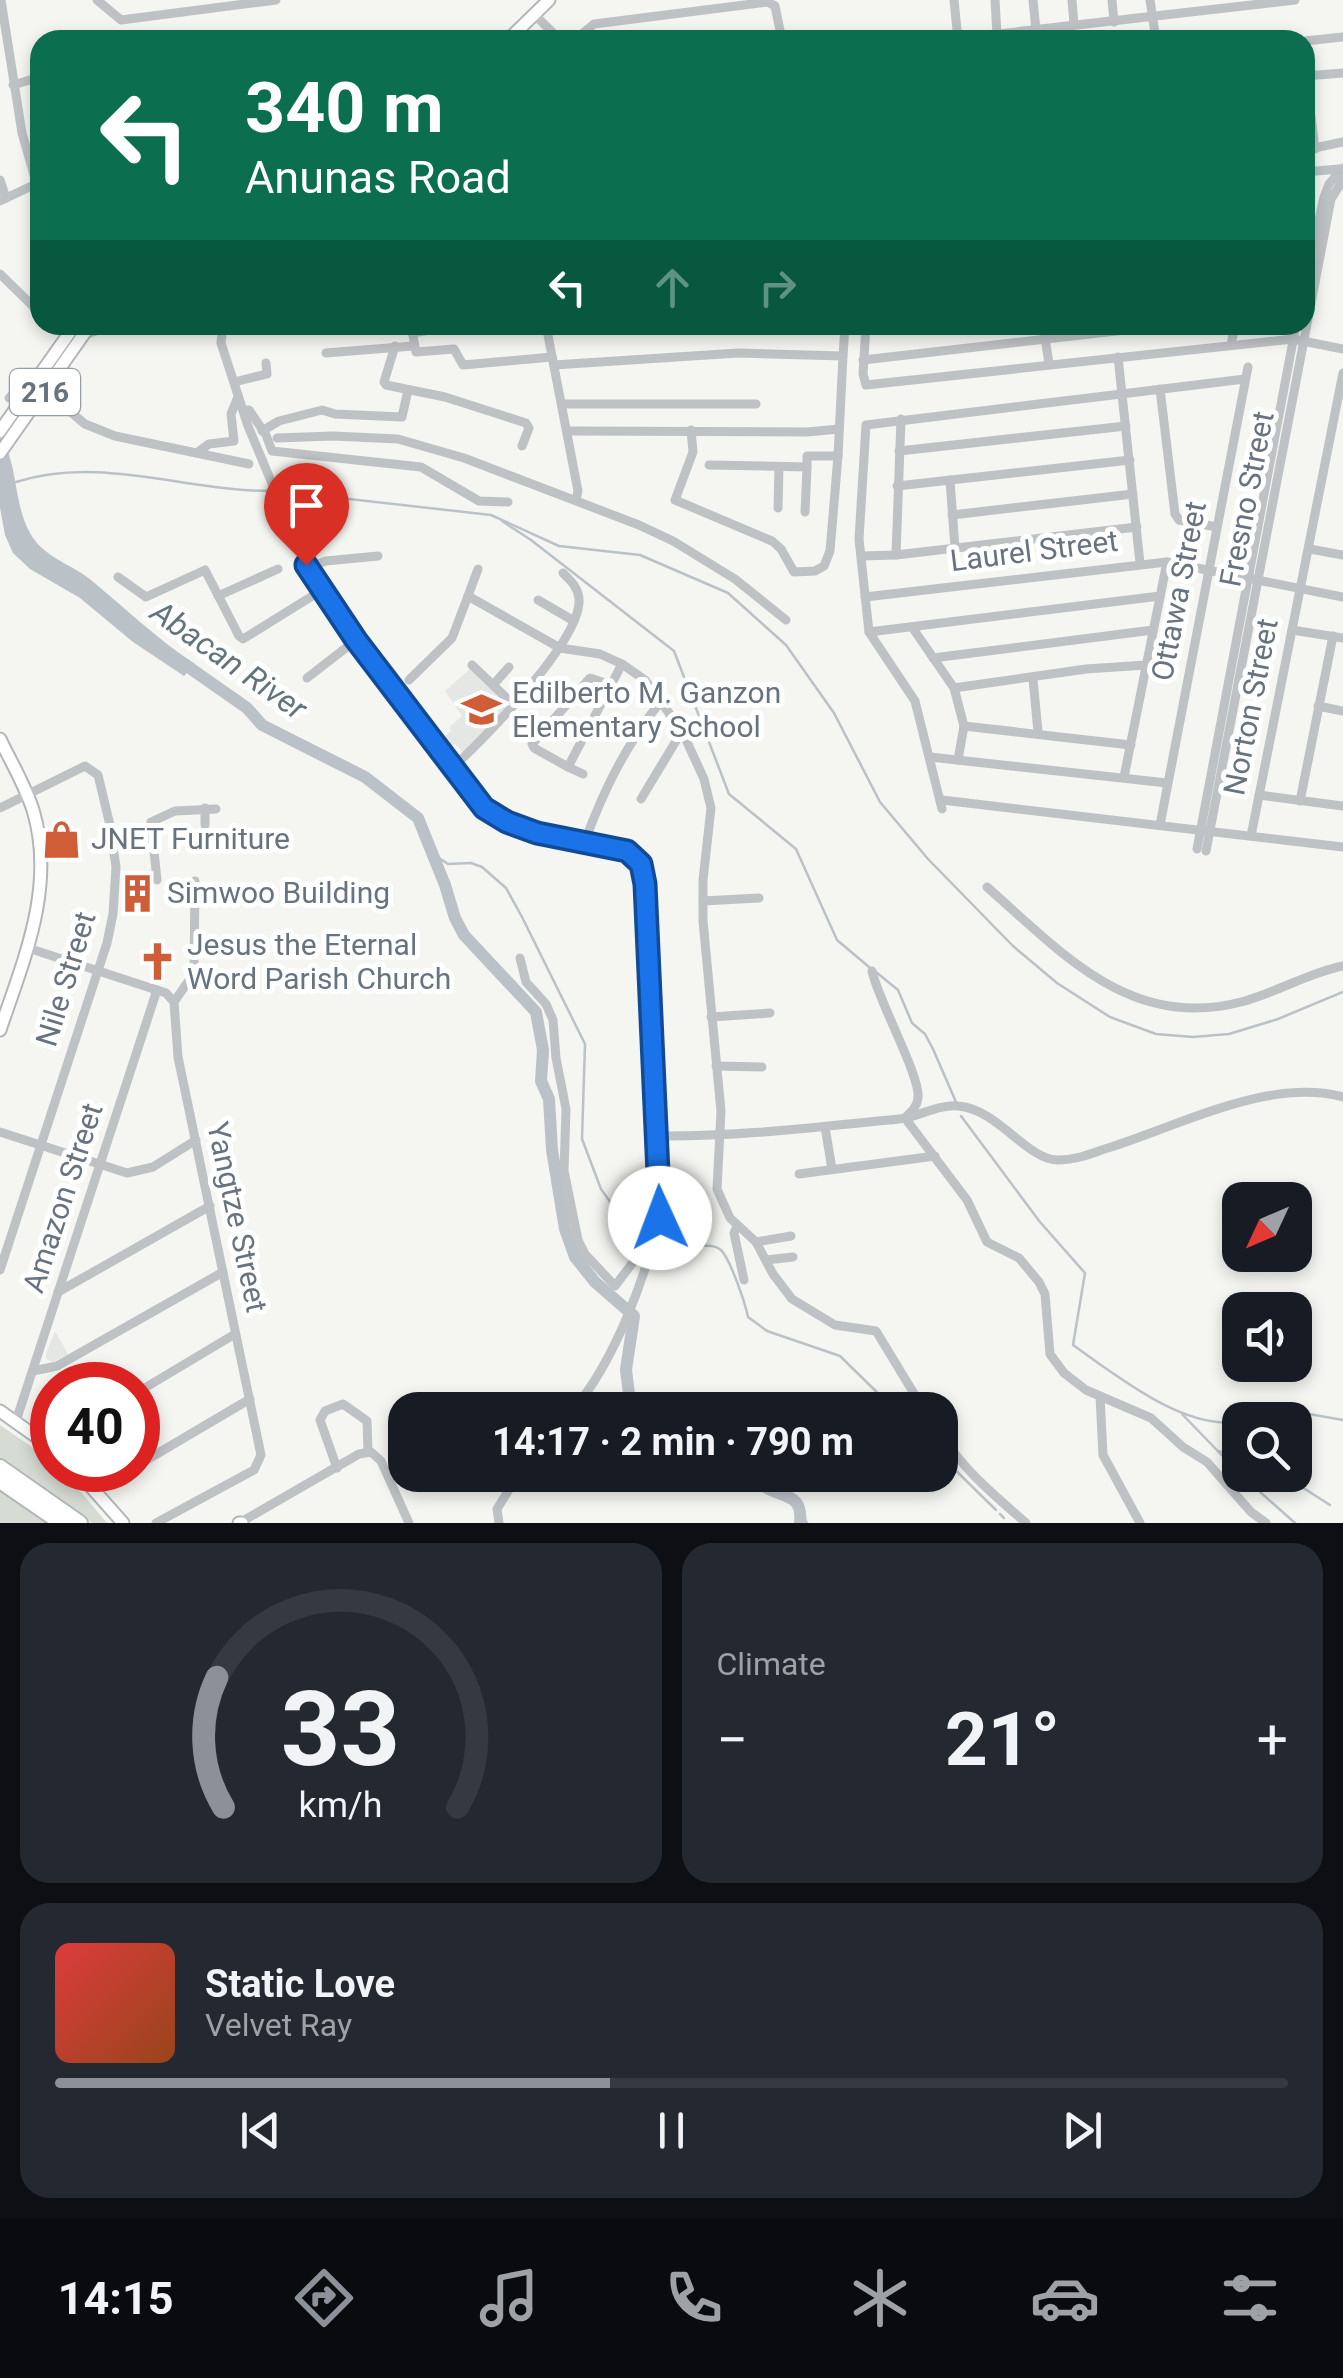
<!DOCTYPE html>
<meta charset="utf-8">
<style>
body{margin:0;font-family:Roboto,sans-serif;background:#242831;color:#f1f3f6;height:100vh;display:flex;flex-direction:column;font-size:38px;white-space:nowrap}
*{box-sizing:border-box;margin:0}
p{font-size:32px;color:#9ea1a6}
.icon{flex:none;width:55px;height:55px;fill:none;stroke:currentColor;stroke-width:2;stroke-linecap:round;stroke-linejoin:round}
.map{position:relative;height:1523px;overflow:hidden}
.details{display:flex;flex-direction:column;gap:20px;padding:20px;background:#0d0f14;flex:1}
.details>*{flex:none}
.banner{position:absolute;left:30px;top:30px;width:1285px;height:305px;border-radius:30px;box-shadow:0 5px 15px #0003;background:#0b6e4f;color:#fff;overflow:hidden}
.needle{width:65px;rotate:226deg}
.fabs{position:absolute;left:1222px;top:1182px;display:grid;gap:20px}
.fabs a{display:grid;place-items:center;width:90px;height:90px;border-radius:20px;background:#171b24;box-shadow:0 5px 15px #0003;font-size:50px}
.speed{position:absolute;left:30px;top:1362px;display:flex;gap:20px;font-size:50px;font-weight:700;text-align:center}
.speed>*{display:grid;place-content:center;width:130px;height:130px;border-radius:50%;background:#171b24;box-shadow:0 5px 15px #0003;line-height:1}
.speed .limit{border:15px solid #d22;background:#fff;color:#111}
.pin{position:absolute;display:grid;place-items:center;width:85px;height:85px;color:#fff;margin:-102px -42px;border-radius:50% 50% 50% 0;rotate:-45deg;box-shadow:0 0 10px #0007}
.pin .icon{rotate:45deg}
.me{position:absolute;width:110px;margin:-55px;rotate:358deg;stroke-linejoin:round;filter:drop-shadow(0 0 8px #0008)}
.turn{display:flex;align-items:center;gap:35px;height:210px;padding:0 50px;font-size:45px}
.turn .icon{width:130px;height:130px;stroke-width:2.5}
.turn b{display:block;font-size:70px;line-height:85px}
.lanes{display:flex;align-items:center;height:95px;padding:0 50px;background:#0003;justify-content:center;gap:50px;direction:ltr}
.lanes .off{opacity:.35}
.big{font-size:75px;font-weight:700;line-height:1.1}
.details .tile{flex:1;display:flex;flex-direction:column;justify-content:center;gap:15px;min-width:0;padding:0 35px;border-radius:30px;background:#242831}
.details .dial{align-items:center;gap:0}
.dial svg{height:260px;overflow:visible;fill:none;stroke:#363941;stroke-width:7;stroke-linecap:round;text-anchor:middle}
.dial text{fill:#f1f3f6;stroke:none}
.song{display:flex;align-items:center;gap:30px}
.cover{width:120px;height:120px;border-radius:15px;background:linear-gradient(135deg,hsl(0 70% 55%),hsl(20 70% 35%))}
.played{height:10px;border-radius:5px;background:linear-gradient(90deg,#8c9099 45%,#363941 45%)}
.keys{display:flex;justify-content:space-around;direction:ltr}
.heat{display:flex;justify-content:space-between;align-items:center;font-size:55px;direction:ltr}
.details .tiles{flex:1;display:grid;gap:20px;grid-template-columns:1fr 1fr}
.tile:last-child{grid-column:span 2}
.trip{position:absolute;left:388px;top:1392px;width:570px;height:100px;border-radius:30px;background:#171b24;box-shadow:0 5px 15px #0003;font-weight:700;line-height:100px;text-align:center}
.dock{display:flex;height:160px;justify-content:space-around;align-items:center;background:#090b0e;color:#9ea1a6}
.dock .icon{width:70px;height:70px}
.dock .active{color:#8c9099}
.dock b{font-size:45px;color:#f1f3f6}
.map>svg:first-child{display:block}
.built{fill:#e5e7e5}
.green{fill:#d6dbd3}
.water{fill:#bac2c7}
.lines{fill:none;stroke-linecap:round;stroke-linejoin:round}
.stream{stroke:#bac2c7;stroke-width:2.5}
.river{stroke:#bac2c7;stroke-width:12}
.major-casing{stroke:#b2b6b9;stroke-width:15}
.highway-casing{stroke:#b3b6b9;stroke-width:18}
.minor{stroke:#bec2c5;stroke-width:9}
.major{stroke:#fff;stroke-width:11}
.highway{stroke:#fff;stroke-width:14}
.major-bridge-casing{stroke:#b2b6b9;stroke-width:15;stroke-linecap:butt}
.major-bridge{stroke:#fff;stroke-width:11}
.route-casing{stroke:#114b97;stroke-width:25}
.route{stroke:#1a73e8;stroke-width:18}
.labels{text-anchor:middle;stroke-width:10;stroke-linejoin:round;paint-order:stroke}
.shield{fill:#fff;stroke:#959ea5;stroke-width:2.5}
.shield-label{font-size:28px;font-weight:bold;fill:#67747f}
.street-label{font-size:30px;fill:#67747f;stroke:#fff}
.poi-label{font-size:30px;fill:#67747f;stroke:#fff;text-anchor:start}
.water-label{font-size:32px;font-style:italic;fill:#63757c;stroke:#fff}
</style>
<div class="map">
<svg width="1343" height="1523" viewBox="0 0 1343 1523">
<rect width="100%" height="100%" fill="#f5f5f2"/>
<g class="built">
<polygon points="472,667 511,704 465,755 455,744 447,751 439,742 451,731 449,727 462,716 445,691"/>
<polygon points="55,1331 68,1354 53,1362 46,1359 46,1354"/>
</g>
<g class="green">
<polygon points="0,1425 52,1461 52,1470 62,1470 107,1523 92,1523 0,1459"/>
<polygon points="0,1488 51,1523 0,1523"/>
</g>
<path class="water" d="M 0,436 C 19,465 13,503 30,533 C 43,557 71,564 91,580 C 126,609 157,639 195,664 L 184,676 L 133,642 L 80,598 L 30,569 L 13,553 L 5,535 L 0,508 Z"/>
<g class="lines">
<g class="stream">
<path d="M 16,482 C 100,455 185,491 270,491"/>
<polyline points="278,491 491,515 559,546 640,555 728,593 786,645 834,713 880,802 928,859 1013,946 1057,983 1110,1017 1156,1034 1193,1037 1229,1034 1278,1019 1343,992"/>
<polyline points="502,521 531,540 674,651 729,794 796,849 837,940 869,967"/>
<polyline points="433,854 448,864 471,863 482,867 506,888 522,917 585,1044 582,1139 601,1189 620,1216 636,1229 653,1236"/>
<polyline points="876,972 898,990 912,1023 925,1034 933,1049 956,1102"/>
<path d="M 961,1116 L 1040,1222 L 1085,1273 L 1073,1345 C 1116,1375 1186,1432 1240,1421"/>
<path d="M 660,1236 C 676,1229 685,1236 697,1246 C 705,1246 714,1244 721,1250 C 730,1259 745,1302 748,1317 L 767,1331 L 840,1356 L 895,1410"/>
<polyline points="1182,1414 1240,1474"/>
<polyline points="1245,1420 1292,1411 1343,1420"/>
<polyline points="1218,1451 1240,1459"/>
<polyline points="940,1455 996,1510"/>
<polyline points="1241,1475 1295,1523"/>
<polyline points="1283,1475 1330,1505"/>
<polyline points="801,1511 807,1523"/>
<polyline points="1000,1514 1004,1518"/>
</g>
<g class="river">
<polyline points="177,659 247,708 262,725 365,777 418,818 445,885 455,918 464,935 536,1012 543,1050 541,1081 549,1099 552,1150 565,1229 575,1257 595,1282 634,1316 626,1370 631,1410"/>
<path d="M 755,1475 C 758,1478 764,1487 767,1488 C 785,1498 803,1494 800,1523"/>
</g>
<defs>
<g id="major">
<polyline points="508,40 549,0"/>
<path d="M 0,739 C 11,762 25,785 33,810 C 56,886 24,959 0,1030"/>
<polyline points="0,1411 52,1448"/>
<polyline points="76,1470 123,1523"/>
<polyline points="239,1523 242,1523"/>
</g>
<g id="highway">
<polyline points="0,1467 80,1523"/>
<polyline points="0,1481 61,1523"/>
</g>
</defs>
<use href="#major" class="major-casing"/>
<use href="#highway" class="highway-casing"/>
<g class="minor">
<polyline points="1,0 22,133 40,196"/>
<polyline points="97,0 121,20 276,0"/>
<polyline points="954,0 958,40"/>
<polyline points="995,0 997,35"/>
<polyline points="1033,0 1036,30"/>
<polyline points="1072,0 1074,25"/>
<polyline points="1112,0 1114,22"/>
<polyline points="1150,0 1156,40"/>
<polyline points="535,15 560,40"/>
<polyline points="575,40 594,24 768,2 775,6 782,40"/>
<polyline points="945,40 1295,0"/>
<polyline points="1305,41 1343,37"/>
<polyline points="1305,76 1343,73"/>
<polyline points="1306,76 1315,149"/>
<polyline points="13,85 33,79 40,95"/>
<polyline points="1305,150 1343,142"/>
<polyline points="1305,172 1339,169"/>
<polyline points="0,180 6,198"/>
<polyline points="0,201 40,182"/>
<polyline points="0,274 40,313"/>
<polyline points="1305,283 1324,197 1329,184 1343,168"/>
<path d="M 53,325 C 74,343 87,335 110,325"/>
<path d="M 223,325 L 221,343 L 248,426 L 306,565 L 346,627 L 452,768 L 485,808 L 499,818 L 537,833 L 627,851 L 643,870 L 660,1218 C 644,1280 615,1361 573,1410"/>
<polyline points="411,325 416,352 454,349 463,365 552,357"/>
<polyline points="546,325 578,491 576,500"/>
<polyline points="866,325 863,374 866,385 1293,339 1343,349"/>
<polyline points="1043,325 1049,364"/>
<polyline points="1209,328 1209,325"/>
<polyline points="412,333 460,325"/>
<polyline points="1231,345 1235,325"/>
<polyline points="395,346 384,382 386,385 445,397 526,423 529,428 522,446"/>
<polyline points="326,353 413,346"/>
<polyline points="843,356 845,325"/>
<polyline points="1118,357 1140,563"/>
<polyline points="863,360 1169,325"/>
<polyline points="554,365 738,353 843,356 838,456 807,456 807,467 709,465"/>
<polyline points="234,382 267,374 266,363"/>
<polyline points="1160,389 1175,514 1179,520 1217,527"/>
<polyline points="9,398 29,377 85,424 115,436 249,464"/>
<polyline points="564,404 756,404"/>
<polyline points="243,410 249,410 266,435 272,451 421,467 479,501 508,502"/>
<polyline points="691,430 693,452 675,500 772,541 781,549 794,572 815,571 824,566 830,551 838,456"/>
<polyline points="262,431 279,421 322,410 335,414 402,417 408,390"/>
<polyline points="568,431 807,432 839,429"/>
<polyline points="277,438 333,436 398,439 464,458 639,525 673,541 735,579 786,620"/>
<polyline points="899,451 1126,426"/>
<polyline points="198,452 209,444 234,441 231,414 238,397"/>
<polyline points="950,480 955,548"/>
<polyline points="897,486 1130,460"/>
<polyline points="778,508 779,467"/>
<polyline points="805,512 807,467"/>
<polyline points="952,515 1133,494"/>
<polyline points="1310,549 1343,555"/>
<polyline points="896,555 901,419"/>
<polyline points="861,556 896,555 1137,527"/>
<polyline points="308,568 326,561 378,556"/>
<polyline points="478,569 468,596 560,648 600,654 622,664 645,680 682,731 704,779 711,808 703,880 703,921 721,1111 717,1189 730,1218 756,1242 773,1274 792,1299 835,1325 876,1331 924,1410"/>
<polyline points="118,577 146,597 205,570 239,636 243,639 322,590"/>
<polyline points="218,596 278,569"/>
<polyline points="865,597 1167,562 1343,597"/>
<polyline points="538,600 574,621"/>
<polyline points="912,627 954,688 964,726 958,760"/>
<polyline points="1292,630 1343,638"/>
<polyline points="869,632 1160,596"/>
<polyline points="933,658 1153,630"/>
<polyline points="472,665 514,705"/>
<polyline points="307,678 356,640"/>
<polyline points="1033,679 1038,732"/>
<polyline points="409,680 452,638 468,596"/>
<polyline points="493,685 509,667"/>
<polyline points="954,688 1086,669 1146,665"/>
<polyline points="1318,706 1343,711"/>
<polyline points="964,726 1131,745"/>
<polyline points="930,757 1167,783"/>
<polyline points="568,767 534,748 532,744 590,678 611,685"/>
<path d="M 452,768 C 483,740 582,640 579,599 C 578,587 571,581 563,573"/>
<polyline points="583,774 568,767 622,664"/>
<polyline points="1124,777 1167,562"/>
<polyline points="1259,795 1343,806"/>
<polyline points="641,799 682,731"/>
<polyline points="942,800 1343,847"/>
<polyline points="1300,801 1333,636"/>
<polyline points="0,808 85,766 98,775 109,821 116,867 113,914 107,943 0,1270"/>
<polyline points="942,809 915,701 869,632 859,539 866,425 1245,379"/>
<polyline points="205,825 205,808"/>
<polyline points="1160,825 1248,367"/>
<polyline points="1251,836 1343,373"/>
<polyline points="112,839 152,835"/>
<path d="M 585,841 C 604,789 626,745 661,701"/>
<polyline points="1197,849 1296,325"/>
<polyline points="1206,851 1331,199 1343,180"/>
<polyline points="157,880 151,822 175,811 216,809"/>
<path d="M 987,887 C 1062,953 1131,1031 1241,1002 C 1275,993 1311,972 1343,966"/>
<polyline points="703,901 759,898"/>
<polyline points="28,948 166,993 174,1002 178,1057 261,1455 254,1470 156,1523"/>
<polyline points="520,958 526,982 546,1004 553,1020 556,1058 566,1109 564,1171 578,1240 585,1254 615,1286 637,1257 651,1249"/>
<path d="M 872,971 C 878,1000 921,1077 918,1098 C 917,1107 911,1112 905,1118"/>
<polyline points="174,1002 194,973 195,881"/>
<polyline points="711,1017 770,1013"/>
<polyline points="716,1066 762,1067"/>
<polyline points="905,1118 967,1200 987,1242 1019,1258 1039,1282 1045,1294 1050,1354 1064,1373 1086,1390 1151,1418 1183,1447 1207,1462 1251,1512 1266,1523"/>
<polyline points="825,1127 832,1169"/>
<polyline points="0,1132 127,1173 153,1167 196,1140"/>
<path d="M 656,1136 C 737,1137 818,1127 899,1119 C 918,1117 939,1104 958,1106 C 998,1109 1026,1159 1057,1160 C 1074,1161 1092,1153 1108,1148 C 1179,1126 1268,1077 1343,1097"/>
<polyline points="799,1174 935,1156"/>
<polyline points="737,1226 734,1233 744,1280"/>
<polyline points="756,1242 791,1236"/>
<polyline points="766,1260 793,1257"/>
<polyline points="58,1292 210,1206"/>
<polyline points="33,1371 57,1366 223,1272"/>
<polyline points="138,1392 235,1334"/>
<polyline points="1100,1396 1103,1455 1140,1523"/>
<polyline points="16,1421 157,990"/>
<path d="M 940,1432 C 963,1470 993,1494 1026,1523"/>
<polyline points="138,1465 250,1399"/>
<polyline points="337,1468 320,1420 325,1411 343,1404 367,1421 368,1452"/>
<polyline points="94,1489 128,1470"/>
<polyline points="241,1522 359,1454 371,1452 381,1461 409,1523"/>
<polyline points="499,1523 497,1509 518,1475"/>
</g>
<use href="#major" class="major"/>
<use href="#highway" class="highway"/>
<defs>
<g id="major-bridge">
<polyline points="0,431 75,325"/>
<polyline points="0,453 88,328"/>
</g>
</defs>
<use href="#major-bridge" class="major-bridge-casing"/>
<use href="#major-bridge" class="major-bridge"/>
</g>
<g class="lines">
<defs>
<polyline id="route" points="306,565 356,640 484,808 507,822 537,833 627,851 641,864 645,884 660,1218"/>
</defs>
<use href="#route" class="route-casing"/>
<use href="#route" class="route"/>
</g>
<defs>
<symbol id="school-bare" viewBox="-9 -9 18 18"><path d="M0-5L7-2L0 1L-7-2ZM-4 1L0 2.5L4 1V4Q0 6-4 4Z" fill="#ce5d38" stroke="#fff" stroke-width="2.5" paint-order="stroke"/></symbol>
<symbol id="shop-bare" viewBox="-9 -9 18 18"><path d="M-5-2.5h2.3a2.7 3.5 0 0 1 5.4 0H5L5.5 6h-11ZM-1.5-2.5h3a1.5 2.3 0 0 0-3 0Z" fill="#ce5d38" stroke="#fff" stroke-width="2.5" paint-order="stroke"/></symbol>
<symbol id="building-bare" viewBox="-9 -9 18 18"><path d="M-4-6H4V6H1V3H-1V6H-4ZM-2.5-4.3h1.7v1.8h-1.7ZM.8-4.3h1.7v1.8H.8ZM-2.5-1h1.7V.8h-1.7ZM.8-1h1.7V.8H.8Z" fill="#ce5d38" stroke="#fff" stroke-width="2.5" paint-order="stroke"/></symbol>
<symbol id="church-bare" viewBox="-9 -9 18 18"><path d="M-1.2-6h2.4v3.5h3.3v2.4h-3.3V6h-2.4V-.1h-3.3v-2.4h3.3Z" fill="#ce5d38" stroke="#fff" stroke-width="2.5" paint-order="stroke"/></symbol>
</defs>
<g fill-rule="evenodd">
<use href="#school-bare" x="454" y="682" width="55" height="55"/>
<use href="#shop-bare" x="34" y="812" width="55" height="55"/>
<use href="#building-bare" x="110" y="866" width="55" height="55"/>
<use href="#church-bare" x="130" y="934" width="55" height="55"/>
</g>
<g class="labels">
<rect class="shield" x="10" y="369" width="70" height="46" rx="8"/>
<g class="shield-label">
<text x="45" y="402">216</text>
</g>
<g class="street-label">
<text transform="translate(1247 499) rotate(-79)" y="10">Fresno Street</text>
<text transform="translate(1034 551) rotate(-7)" y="10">Laurel Street</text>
<text transform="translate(1179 591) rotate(-79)" y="10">Ottawa Street</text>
<text transform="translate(1251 707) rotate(-79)" y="10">Norton Street</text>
<text transform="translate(66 979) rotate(-73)" y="10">Nile Street</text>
<text transform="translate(63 1198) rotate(-72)" y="10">Amazon Street</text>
<text transform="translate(237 1217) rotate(78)" y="10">Yangtze Street</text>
</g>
<g class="poi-label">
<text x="512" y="703">Edilberto M. Ganzon<tspan x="512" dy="34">Elementary School</tspan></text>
<text x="91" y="849">JNET Furniture</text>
<text x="167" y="903">Simwoo Building</text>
<text x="187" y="955">Jesus the Eternal<tspan x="187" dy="34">Word Parish Church</tspan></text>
</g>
<g class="water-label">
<text transform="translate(229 660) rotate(35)" y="11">Abacan River</text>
</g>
</g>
</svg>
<div class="fabs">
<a><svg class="needle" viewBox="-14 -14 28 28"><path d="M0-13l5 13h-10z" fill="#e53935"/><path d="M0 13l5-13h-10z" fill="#9ea1a6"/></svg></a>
<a><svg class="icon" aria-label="sound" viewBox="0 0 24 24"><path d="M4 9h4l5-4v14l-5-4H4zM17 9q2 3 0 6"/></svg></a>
<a><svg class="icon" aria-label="search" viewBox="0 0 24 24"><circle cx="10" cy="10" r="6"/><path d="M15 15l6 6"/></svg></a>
</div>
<div class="speed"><div class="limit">40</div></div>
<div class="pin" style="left:306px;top:565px;background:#d93025"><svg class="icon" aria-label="arrive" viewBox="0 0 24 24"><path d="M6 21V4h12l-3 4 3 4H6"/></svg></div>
<svg class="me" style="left:660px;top:1218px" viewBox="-20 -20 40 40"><circle r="19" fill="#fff"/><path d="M0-13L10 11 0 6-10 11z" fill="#1a73e8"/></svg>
<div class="trip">14:17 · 2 min · 790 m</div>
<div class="banner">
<div class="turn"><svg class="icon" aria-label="left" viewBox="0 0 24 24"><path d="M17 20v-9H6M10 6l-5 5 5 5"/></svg><div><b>340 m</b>Anunas Road</div></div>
<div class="lanes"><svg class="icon" aria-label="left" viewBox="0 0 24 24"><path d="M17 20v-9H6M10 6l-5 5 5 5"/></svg><svg class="icon off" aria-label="ahead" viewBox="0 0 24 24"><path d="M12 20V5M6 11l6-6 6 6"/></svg><svg class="icon off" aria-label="right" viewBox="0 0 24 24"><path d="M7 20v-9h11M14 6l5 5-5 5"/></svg></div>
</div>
</div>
<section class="details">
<div class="tiles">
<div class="tile dial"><svg viewBox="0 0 100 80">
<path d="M14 69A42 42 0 1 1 86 69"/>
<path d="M14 69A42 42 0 0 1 12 29" stroke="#8c9099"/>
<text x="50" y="56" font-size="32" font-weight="700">33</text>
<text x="50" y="72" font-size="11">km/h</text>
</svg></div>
<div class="tile"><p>Climate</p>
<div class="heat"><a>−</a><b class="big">21°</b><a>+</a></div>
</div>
<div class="tile">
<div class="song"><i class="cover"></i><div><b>Static Love</b><p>Velvet Ray</p></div></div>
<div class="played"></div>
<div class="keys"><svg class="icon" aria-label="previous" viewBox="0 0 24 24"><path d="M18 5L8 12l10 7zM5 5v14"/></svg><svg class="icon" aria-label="pause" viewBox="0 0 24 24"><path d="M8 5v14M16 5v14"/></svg><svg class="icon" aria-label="next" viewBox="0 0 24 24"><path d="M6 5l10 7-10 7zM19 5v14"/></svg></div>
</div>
</div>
</section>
<nav class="dock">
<b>14:15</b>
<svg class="icon active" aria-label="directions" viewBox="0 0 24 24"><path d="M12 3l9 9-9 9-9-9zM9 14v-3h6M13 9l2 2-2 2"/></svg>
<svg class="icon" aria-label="music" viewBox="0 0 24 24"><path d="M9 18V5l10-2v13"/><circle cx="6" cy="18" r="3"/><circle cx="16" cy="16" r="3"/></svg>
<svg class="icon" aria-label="phone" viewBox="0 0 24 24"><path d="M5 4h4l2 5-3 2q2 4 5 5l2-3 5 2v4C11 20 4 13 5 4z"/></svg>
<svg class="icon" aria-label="climate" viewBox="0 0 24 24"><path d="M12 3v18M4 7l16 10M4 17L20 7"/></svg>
<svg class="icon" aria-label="car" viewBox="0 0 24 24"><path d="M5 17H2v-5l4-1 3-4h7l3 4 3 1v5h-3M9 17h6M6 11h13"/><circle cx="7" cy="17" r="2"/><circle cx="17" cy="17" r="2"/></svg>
<svg class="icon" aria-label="filters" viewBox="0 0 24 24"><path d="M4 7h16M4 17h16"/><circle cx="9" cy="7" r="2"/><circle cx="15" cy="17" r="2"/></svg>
</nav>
